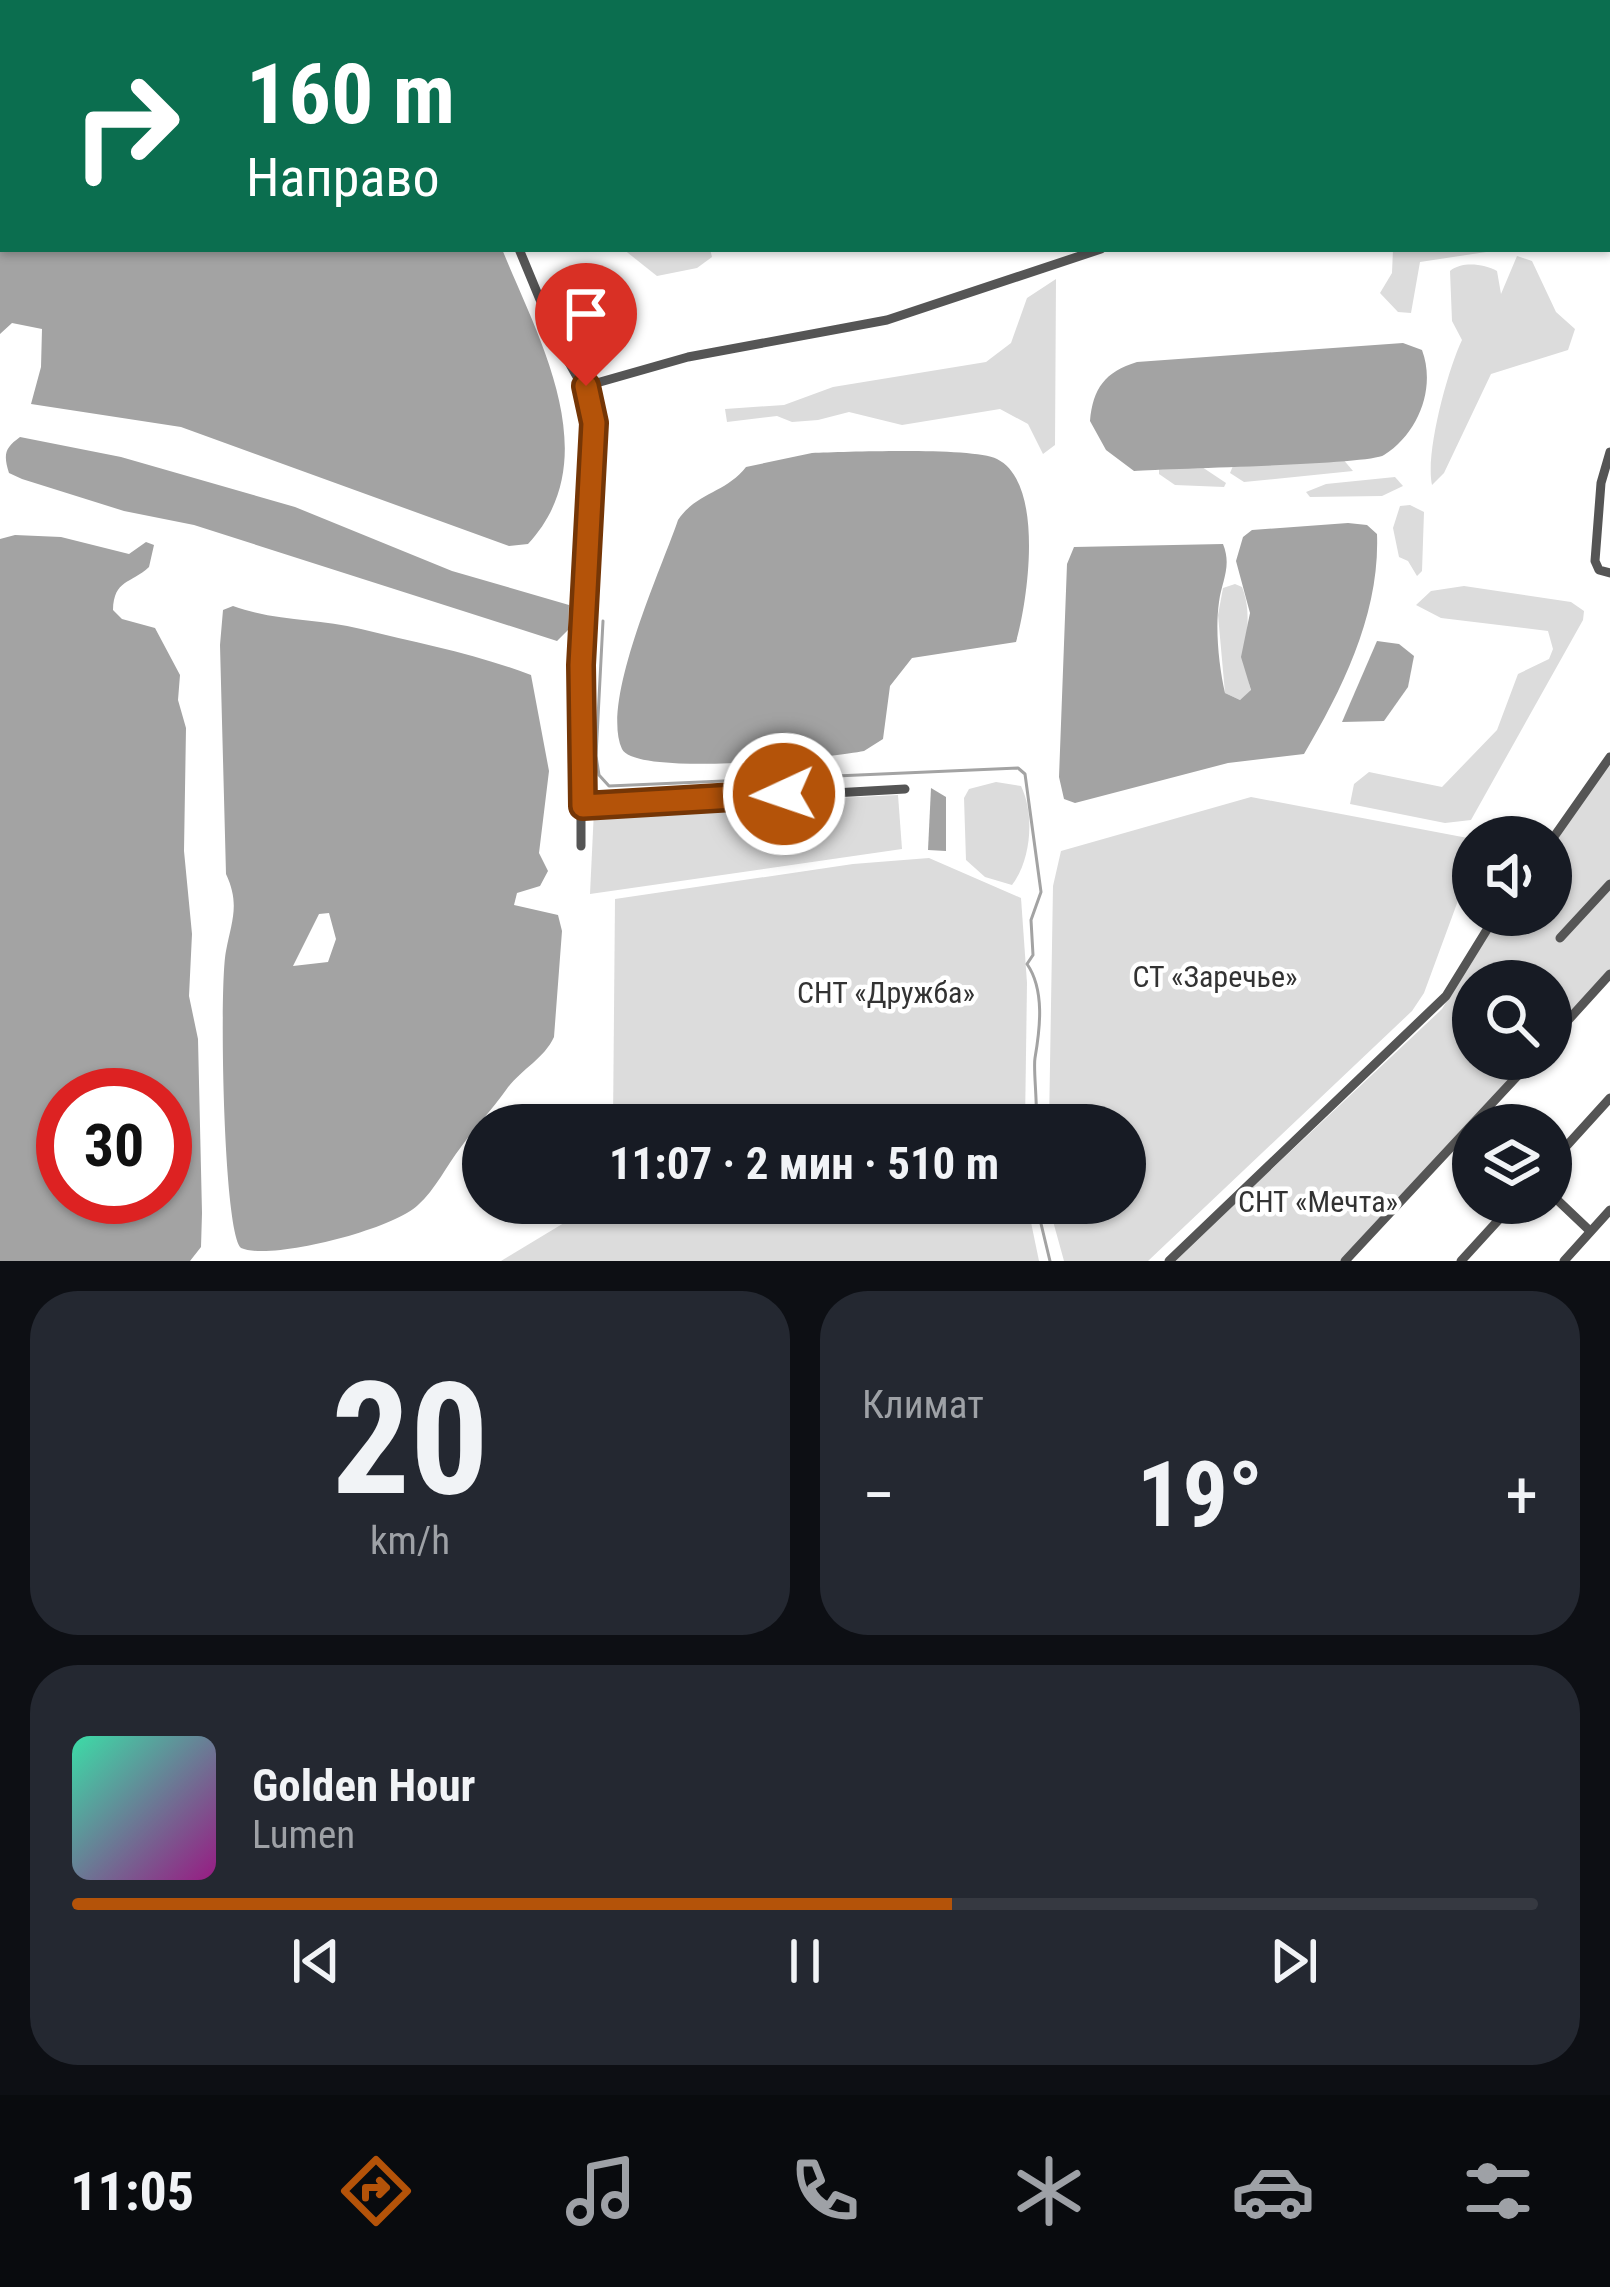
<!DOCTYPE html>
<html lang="ru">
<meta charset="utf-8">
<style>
body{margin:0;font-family:"Roboto Condensed",sans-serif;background:#242831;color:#f1f3f6;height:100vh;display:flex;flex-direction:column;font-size:45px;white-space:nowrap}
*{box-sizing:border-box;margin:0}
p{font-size:39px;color:#9ea1a6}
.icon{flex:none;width:66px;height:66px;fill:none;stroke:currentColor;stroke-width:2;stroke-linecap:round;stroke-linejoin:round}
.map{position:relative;height:1261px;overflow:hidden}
.side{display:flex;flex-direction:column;gap:30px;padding:30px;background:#0d0f14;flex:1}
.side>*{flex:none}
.top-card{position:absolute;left:0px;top:0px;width:1611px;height:252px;box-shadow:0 3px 9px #0004;background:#0b6e4f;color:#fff;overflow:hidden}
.buttons{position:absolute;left:1452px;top:816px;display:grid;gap:24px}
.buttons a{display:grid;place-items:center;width:120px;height:120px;border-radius:50%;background:#171b24;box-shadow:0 3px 9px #0004;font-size:60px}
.speed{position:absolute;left:36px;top:1068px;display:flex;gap:24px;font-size:60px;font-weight:700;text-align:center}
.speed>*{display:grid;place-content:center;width:156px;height:156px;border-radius:50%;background:#171b24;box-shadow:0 3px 9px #0004;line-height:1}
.speed .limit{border:18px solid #d22;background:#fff;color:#111}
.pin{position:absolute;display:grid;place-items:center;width:102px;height:102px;color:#fff;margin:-123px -51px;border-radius:50% 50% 50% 0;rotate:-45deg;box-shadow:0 0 12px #0007}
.pin .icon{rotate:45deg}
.me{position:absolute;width:132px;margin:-66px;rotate:267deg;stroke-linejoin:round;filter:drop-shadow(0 0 9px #0008)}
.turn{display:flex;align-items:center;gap:42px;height:252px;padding:0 48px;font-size:54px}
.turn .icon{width:156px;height:156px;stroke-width:2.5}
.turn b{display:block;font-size:84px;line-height:102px}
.big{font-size:90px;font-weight:700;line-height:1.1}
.side .card{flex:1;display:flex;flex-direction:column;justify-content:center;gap:18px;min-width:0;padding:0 42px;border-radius:48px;background:#242831}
.side .dial{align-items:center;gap:0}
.dial b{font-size:156px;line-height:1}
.song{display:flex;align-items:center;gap:36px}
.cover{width:144px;height:144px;border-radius:18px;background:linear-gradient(135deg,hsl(160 70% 55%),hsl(310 70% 35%))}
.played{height:12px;border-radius:6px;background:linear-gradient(90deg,#b45309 60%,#363941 60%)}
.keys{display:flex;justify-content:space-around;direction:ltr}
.heat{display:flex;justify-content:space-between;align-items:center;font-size:66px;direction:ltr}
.side .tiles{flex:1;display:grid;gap:30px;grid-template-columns:1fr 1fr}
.card:last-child{grid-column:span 2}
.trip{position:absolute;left:462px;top:1104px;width:684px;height:120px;border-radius:60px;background:#171b24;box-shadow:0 3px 9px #0004;font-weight:700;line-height:120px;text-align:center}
.tabs{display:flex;height:192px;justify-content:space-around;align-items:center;background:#090b0e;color:#9ea1a6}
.tabs .icon{width:84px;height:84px}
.tabs .active{color:#b45309}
.tabs b{font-size:54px;color:#f1f3f6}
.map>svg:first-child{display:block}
.green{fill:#dcdcdc}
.water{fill:#a3a3a3;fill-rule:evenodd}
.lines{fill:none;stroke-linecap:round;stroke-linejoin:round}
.stream{stroke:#a3a3a3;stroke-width:3}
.minor{stroke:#555;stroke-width:9}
.route-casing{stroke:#753606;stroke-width:30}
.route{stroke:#b45309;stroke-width:21}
.labels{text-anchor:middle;stroke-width:9;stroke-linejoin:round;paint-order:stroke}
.park-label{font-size:30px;fill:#333;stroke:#fff}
</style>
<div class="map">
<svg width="1610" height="1261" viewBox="0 0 1610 1261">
<rect width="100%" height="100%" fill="#fff"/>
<g class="green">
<polygon points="591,0 967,0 969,3 590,3"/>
<polygon points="977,0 1431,0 979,3"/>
<polygon points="623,249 710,249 712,257 697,268 657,276"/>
<polygon points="1393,249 1506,249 1420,262 1411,313 1398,312 1380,293 1392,273"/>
<path d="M 1517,256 L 1532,261 L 1556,312 L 1575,329 L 1568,350 L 1491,374 L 1444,473 L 1432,485 C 1425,453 1448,369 1462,340 L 1452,321 L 1450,271 C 1462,261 1484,264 1497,271 L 1501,294 Z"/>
<polygon points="1056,279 1055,445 1043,454 1028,424 1000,409 902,425 849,412 818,420 792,422 777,416 727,422 725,409 784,405 833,387 986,362 1011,343 1027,298"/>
<polygon points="1342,458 1353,471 1244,482 1230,473 1233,466"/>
<polygon points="1169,465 1199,465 1226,483 1224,487 1175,485 1159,474 1159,468"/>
<polygon points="1395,477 1403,486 1382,496 1310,497 1306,492 1326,484"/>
<polygon points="1410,505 1424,512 1422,571 1417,576 1408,561 1399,557 1393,528 1400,506"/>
<path d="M 1235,584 L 1242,587 C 1255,619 1240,650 1251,691 L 1240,700 L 1225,693 L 1218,615 L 1223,588 Z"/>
<polygon points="1464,586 1571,602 1584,611 1583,620 1471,820 1445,823 1350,804 1354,784 1369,772 1442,787 1497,730 1518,674 1549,659 1553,649 1548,631 1441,618 1416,605 1431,591"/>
<polygon points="1610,760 1610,970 1551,1034 1551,981 1473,981 1473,1059 1528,1059 1341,1261 1174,1261 1442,1009 1499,915 1551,915 1551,843"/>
<path d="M 996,782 L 1021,786 C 1035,815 1031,860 1012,885 L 985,877 L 966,860 L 964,798 L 969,789 Z"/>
<polygon points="898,795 902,849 590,894 594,810"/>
<polygon points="1251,797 1473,839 1473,860 1424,993 1412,1011 1148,1261 1064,1261 1048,1203 1125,1203 1125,1125 1049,1125 1053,886 1061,851"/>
<polygon points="929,858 1021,898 1027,983 1025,1125 613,1125 615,899 853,864"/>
<polygon points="597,1203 1027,1203 1039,1261 501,1261"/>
</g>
<g class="water">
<polygon points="112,0 411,0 412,3 111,3"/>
<path d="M 0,130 L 3,249 L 502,249 C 538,338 608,458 528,544 L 509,546 L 181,427 L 31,404 L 41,367 L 42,329 L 12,323 L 0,334 Z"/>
<path d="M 1403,343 L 1422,350 C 1436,387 1419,433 1384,455 C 1369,465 1170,468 1134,471 L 1106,450 L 1090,421 C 1093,388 1105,372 1137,362 Z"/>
<path d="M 20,437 L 121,457 L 295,507 L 452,571 L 569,605 L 568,630 L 557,641 L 194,525 L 124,511 L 22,479 L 9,473 C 3,454 5,448 20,437 Z"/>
<path d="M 812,453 C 846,452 972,447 997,459 C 1045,483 1028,600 1016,642 L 912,658 L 890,686 L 883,739 L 864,751 C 829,758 635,777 622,749 C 600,702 661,570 678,520 C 697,492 726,493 746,467 Z"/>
<path d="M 1348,523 L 1367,525 L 1377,534 C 1380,613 1343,688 1304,754 L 1228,763 L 1075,803 L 1064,799 L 1059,777 L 1067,564 L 1074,547 L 1223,544 C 1232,566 1222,581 1219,602 C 1215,630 1219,666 1225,693 L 1240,700 L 1251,690 L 1241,657 L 1250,613 L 1236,561 L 1243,537 L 1252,530 Z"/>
<path d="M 15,535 L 61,537 L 129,554 L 146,542 L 154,545 L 149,567 C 131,584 114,579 113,610 L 122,619 L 155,628 L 180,675 L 178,700 L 186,728 L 184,851 L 192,934 L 189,996 L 198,1039 L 202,1213 L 201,1247 L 190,1261 L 0,1261 L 0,539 ZM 63,1095 L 165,1095 L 165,1197 L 63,1197 Z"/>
<path d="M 233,606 C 278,622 317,618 361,629 C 418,643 476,654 531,675 L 549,771 L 539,853 L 548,871 L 540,886 L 517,893 L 514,905 L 558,915 L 562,931 L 554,1037 C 544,1059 520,1070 506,1090 C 492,1110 475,1127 461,1147 C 447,1165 435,1190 418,1205 C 392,1230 270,1261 241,1248 C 223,1232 219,985 226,951 C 232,920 240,904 226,874 L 220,645 L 223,610 ZM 329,913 L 336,939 L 328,962 L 293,966 L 319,914 Z"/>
<polygon points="1377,641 1399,644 1414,656 1408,687 1384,721 1342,722"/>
<polygon points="931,788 946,797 946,851 928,850"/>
</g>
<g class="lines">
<g class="stream">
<path d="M 603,621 L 596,756 L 599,775 L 609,786 L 1018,768 L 1025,774 L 1041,892 L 1031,920 L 1033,955 L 1027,964 C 1045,990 1040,1029 1035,1058 C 1033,1069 1038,1106 1036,1125"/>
<polyline points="1036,1203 1050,1261"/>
</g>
<g class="minor">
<polyline points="428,0 429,3"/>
<polyline points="1463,0 1465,3"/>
<polyline points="1557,0 1558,3"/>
<polyline points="1608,118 1610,118"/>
<polyline points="519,249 558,343 593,405 581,665 581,846"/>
<polyline points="586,386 688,357 887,320 1101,249"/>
<polyline points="1610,452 1601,483 1595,561 1599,570 1610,573"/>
<polyline points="583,807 905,789"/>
<polyline points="1551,841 1610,757"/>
<polyline points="1560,938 1610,884"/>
<polyline points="1551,1039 1610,974"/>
<polyline points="1551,1163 1610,1098"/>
<polyline points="1551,1194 1590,1231"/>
<polyline points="1169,1261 1446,996 1496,915"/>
<polyline points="1345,1261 1533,1059"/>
<polyline points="1461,1261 1514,1203"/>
<polyline points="1564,1261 1610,1210"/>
</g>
</g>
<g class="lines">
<defs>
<polyline id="route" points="586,386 594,423 581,665 583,806 784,794"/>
</defs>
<use href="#route" class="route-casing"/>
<use href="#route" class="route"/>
</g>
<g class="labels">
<g class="park-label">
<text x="1215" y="987">СТ «Заречье»</text>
<text x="886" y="1003">СНТ «Дружба»</text>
<text x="1318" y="1212">СНТ «Мечта»</text>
</g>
</g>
</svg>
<div class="buttons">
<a><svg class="icon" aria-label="sound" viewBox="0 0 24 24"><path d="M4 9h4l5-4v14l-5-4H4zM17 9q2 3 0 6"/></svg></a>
<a><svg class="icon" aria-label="search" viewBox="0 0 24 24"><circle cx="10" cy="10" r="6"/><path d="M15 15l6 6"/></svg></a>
<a><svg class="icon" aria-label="layers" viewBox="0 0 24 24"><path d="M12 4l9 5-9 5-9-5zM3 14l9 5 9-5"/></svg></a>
</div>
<div class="speed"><div class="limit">30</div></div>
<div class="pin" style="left:586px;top:386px;background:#d93025"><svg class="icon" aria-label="arrive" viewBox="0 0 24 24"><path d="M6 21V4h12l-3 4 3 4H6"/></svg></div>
<svg class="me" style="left:784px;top:794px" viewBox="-20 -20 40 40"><circle r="17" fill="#b45309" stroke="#fff" stroke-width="3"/><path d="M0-11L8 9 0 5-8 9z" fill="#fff"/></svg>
<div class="trip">11:07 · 2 мин · 510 m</div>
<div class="top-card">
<div class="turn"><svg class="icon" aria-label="right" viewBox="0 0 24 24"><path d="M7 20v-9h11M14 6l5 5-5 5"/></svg><div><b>160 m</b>Направо</div></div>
</div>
</div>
<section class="side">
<div class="tiles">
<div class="card dial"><b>20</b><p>km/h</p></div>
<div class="card"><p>Климат</p>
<div class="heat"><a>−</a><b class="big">19°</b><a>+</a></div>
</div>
<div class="card">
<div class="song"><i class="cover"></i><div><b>Golden Hour</b><p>Lumen</p></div></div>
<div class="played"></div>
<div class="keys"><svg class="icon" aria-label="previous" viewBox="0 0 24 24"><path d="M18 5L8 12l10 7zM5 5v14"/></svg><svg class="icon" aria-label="pause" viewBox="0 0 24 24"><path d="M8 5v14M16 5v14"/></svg><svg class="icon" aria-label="next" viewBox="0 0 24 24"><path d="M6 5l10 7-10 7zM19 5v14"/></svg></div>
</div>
</div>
</section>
<nav class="tabs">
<b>11:05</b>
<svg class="icon active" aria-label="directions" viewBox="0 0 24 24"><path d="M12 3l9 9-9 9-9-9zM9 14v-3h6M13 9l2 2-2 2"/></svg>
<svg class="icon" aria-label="music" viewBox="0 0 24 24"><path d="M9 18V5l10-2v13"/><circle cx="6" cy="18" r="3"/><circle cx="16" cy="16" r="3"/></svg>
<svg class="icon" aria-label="phone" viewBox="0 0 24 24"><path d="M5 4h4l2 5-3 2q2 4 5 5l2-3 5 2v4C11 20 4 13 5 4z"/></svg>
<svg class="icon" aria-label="climate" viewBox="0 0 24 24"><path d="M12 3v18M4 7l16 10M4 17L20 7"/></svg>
<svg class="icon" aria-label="car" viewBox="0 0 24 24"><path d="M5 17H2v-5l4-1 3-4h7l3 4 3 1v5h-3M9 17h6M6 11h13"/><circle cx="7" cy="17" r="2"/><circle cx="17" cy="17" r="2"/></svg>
<svg class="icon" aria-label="filters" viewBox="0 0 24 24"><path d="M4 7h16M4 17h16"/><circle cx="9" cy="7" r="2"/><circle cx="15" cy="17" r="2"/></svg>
</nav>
